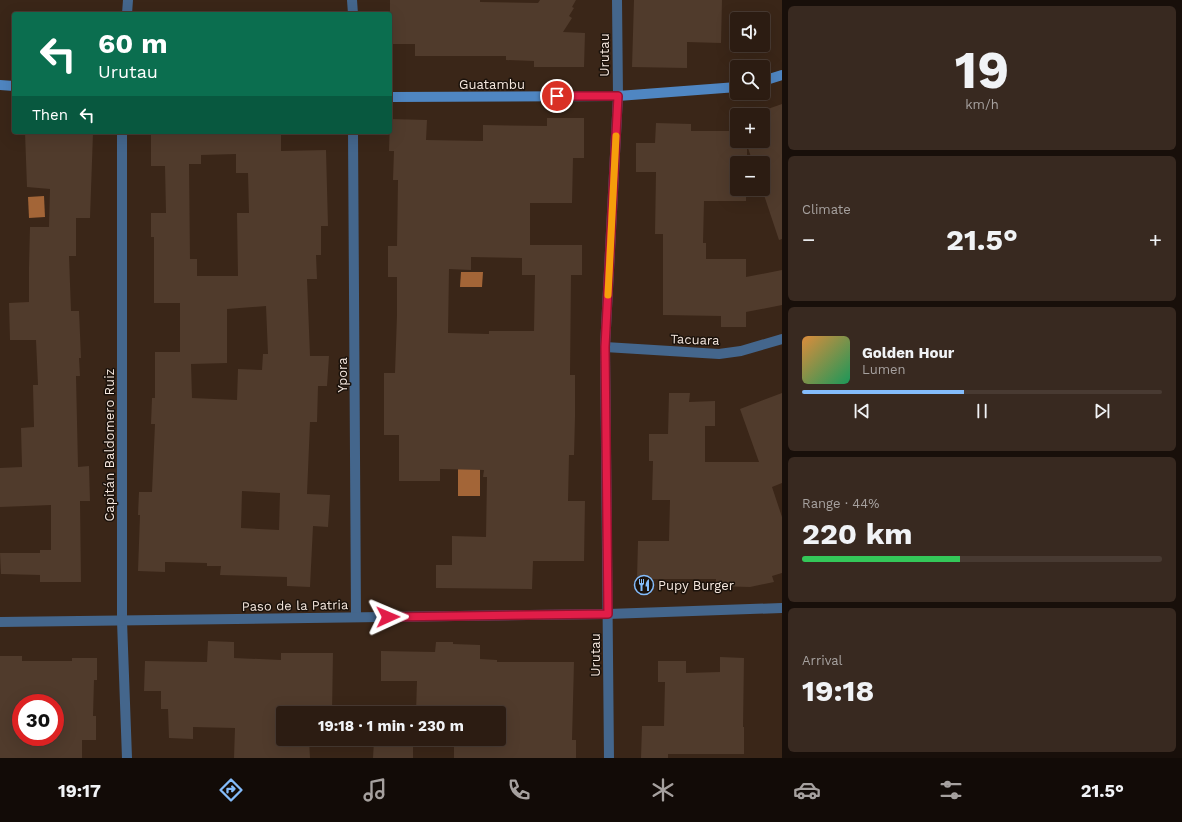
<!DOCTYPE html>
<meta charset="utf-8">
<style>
body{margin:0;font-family:"Work Sans",sans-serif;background:#382920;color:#f1f3f6;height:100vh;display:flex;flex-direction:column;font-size:15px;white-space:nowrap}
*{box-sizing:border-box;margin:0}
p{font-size:13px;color:#a6a19f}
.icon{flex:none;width:22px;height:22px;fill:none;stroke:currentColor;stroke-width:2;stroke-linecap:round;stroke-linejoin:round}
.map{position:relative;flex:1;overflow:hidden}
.panel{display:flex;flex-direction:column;gap:6px;padding:6px;background:#180f0a;width:400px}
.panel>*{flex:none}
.hud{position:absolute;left:12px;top:12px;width:380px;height:122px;border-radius:4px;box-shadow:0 4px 16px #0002,0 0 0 1px #483a32;background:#0b6e4f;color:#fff;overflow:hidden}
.controls{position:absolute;left:730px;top:12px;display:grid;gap:8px}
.controls a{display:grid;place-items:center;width:40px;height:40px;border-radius:4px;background:#2c1c12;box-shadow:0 4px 16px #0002,0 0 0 1px #483a32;font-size:20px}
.speed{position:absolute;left:12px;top:694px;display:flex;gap:8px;font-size:20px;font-weight:700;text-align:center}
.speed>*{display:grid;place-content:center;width:52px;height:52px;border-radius:50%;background:#2c1c12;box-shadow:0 4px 16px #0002,0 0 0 1px #483a32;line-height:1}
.speed .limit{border:6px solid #d22;background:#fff;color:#111}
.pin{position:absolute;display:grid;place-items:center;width:34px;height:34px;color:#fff;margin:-17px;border:2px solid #fff;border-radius:50%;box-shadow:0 1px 4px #0007}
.me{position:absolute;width:44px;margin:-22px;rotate:89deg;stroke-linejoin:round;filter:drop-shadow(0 0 3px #0008)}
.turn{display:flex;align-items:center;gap:14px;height:84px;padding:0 20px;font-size:18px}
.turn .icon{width:52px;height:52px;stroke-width:2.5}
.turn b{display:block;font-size:28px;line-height:34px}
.then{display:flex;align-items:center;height:38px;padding:0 20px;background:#0003;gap:8px;font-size:15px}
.big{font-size:30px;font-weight:700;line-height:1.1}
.panel .widget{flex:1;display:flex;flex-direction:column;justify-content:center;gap:6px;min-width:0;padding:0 14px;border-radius:6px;background:#382920}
.panel .dial{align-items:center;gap:0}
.dial b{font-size:52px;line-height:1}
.song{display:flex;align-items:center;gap:12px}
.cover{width:48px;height:48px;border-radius:6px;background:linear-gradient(135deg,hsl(30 70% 55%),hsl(150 70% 35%))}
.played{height:4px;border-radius:2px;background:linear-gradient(90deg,#84bcfb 45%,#483a32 45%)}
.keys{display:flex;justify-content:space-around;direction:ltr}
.heat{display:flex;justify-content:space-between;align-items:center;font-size:22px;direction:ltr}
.charge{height:6px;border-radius:3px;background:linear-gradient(90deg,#34c759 44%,#483a32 0)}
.trip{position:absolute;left:276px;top:706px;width:230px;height:40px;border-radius:4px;background:#2c1c12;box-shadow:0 4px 16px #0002,0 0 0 1px #483a32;font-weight:700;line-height:40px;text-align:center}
.menu{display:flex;height:64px;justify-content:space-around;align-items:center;background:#120b07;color:#a6a19f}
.menu .icon{width:28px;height:28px}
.menu .selected{color:#84bcfb}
.menu b{font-size:18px;color:#f1f3f6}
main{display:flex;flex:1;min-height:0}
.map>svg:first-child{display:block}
.water{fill:#a36537}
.building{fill:#503b2c;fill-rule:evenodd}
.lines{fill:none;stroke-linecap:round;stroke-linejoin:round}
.street{stroke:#44668c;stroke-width:10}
.secondary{stroke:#4f86c2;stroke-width:10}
.route-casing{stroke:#92132f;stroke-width:10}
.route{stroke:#e11d48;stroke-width:7}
.slow{stroke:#f59e0b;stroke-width:7}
.labels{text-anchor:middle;stroke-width:3;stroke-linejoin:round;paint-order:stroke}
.street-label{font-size:13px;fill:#f5e7de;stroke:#1b120b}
.poi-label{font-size:13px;fill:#f5e7de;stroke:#1b120b;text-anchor:start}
</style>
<main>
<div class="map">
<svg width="782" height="758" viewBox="0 0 782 758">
<rect width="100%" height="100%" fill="#3a2618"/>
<g class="water">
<polygon points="44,196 45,217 29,218 28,197"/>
<polygon points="461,272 483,272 482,287 460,287"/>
<polygon points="480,465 480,496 458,496 458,466"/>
</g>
<g class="building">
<polygon points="390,0 480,0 480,2 538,3 540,0 576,0 572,7 574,8 569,16 572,18 563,32 585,33 584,67 534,67 534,61 506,60 506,56 415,56 415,44 390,44"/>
<polygon points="634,0 722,0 721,43 687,42 687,68 632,67"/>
<polygon points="782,104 782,239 779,240 762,189 763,189 763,163 753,163 747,145 747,163 737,163 737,189 746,189 746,201 704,201 703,243 706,243 706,259 746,259 746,277 782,270 782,305 746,312 746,327 721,327 721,316 663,315 663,234 655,234 656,172 636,172 636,143 655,143 656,123 691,124 691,131 737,131 737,141 763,141 763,115 756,115 756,113"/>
<path d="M 547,118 L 584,118 L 584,158 L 573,158 L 572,203 L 530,203 L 530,245 L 582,245 L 582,275 L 571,275 L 570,375 L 575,375 L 575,417 L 574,455 L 569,455 L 568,501 L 585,501 L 584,561 L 533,561 L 532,589 L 436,588 L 436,565 L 452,565 L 452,536 L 486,537 L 487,477 L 483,477 L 484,470 L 440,469 L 440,481 L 399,481 L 399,435 L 384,435 L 384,373 L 395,373 L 397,315 L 397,277 L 388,277 L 388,246 L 397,246 L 398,180 L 393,180 L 394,151 L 389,151 L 390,119 L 427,120 L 426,140 L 483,141 L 483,125 L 547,126 ZM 471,257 L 522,258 L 522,275 L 535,275 L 534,331 L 489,331 L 489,334 L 448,333 L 449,269 L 471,270 Z"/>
<polygon points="25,132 93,133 90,218 76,218 76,256 69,256 71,311 79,311 81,358 79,358 80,376 76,376 78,467 89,466 90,501 80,501 81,582 40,582 40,575 1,574 0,553 40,553 40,550 51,550 51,505 0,507 0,468 22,467 21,428 34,427 33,385 38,385 36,340 10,340 9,303 29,302 29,268 30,227 49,227 50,189 27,187"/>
<path d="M 151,132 L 274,132 L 274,135 L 281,134 L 281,151 L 326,150 L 328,226 L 321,226 L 321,255 L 316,255 L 317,279 L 307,279 L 310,356 L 329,356 L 327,386 L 318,386 L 317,422 L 310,422 L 307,494 L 330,495 L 328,527 L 313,526 L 310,587 L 287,586 L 287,577 L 220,575 L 221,566 L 207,566 L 207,563 L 165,562 L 165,572 L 138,571 L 140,515 L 138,515 L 139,492 L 152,492 L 155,424 L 151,424 L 152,398 L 155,398 L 155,352 L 180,352 L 180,303 L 154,303 L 154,237 L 151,237 L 151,213 L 166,213 L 165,166 L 151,166 ZM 236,154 L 236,173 L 248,173 L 249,213 L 237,213 L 238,276 L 197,276 L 197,259 L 190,259 L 189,164 L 201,164 L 201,155 ZM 266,306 L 268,354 L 263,354 L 262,370 L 238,369 L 237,400 L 192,398 L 191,364 L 227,363 L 227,309 ZM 242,491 L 280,493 L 279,530 L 241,528 Z"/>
<polygon points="669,393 690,393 689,402 715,401 715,426 705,426 705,462 759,462 740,409 782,393 782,483 772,487 782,517 782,573 772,576 774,582 750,587 716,586 716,579 637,579 638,541 669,541 670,500 652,500 653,461 649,461 649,434 668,434"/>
<polygon points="208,641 234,642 234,658 281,660 281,653 333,653 332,713 283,713 283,739 309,739 310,758 234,758 235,728 193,727 193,739 169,738 168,709 161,709 161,691 144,691 145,661 207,662"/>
<polygon points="436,642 453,642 453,644 480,645 480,659 497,660 497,662 574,662 572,740 576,740 576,758 454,758 454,741 416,740 499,739 499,713 416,713 417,681 381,681 381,651 435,652"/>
<path d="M 0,656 L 22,656 L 22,661 L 72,661 L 72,658 L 97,658 L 97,680 L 94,680 L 93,716 L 96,716 L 96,740 L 82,740 L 82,758 L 0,758 ZM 21,703 L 55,703 L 55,737 L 21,737 Z"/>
<polygon points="720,657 744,658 743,727 744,727 744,754 668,754 668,758 641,758 642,726 664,726 665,682 658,682 658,661 686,661 686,673 720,672"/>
<polygon points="374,740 413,740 413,758 373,758"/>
</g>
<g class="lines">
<g class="street">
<polyline points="352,0 353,14"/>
<polyline points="127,14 128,0"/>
<polyline points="122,132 122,621 127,758"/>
<polyline points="353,132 356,617"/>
<polyline points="605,347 719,354 741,351 782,339"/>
<polyline points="0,622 608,614 782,608"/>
<polyline points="609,758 605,347 618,96 617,0"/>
</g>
<g class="secondary">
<polyline points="763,81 782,75"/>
<polyline points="0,85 14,86"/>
<polyline points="390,97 618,96 737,87"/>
</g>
</g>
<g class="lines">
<defs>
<polyline id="route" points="388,617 608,614 605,347 618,96 557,96"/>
</defs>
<use href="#route" class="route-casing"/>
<use href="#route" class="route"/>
<polyline class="slow" points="608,295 616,136"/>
</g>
<defs>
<symbol id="restaurant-ring" viewBox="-11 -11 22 22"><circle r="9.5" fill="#1b120b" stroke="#84bcfb" stroke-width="1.5"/><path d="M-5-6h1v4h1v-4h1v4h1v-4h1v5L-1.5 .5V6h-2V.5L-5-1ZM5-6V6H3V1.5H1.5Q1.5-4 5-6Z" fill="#84bcfb"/></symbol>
</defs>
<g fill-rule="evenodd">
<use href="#restaurant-ring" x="633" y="574" width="22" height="22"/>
</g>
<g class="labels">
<g class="street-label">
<text transform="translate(604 55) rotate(-90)" y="5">Urutau</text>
<text x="492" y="89">Guatambu</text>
<text transform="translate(695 339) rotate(2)" y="5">Tacuara</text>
<text transform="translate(342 375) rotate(-90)" y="5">Ypora</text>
<text transform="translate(109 445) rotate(-90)" y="5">Capitán Baldomero Ruiz</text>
<text transform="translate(295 605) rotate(-1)" y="5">Paso de la Patria</text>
<text transform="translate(595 655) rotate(-90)" y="5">Urutau</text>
</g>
<g class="poi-label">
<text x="658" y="590">Pupy Burger</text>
</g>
</g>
</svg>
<div class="controls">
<a><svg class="icon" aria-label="sound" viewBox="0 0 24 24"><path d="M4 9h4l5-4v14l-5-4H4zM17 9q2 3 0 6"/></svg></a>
<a><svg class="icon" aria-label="search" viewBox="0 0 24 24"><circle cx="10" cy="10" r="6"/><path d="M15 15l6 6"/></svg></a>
<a>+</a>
<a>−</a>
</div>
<div class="speed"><div class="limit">30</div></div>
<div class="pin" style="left:557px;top:96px;background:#d93025"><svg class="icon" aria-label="arrive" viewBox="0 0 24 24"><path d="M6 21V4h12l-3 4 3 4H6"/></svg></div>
<svg class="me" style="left:388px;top:617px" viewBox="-20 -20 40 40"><path d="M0-17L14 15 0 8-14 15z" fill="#e11d48" stroke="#fff" stroke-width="4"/></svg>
<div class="trip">19:18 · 1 min · 230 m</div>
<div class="hud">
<div class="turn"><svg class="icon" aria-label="left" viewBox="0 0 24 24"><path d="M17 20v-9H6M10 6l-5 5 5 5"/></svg><div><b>60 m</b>Urutau</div></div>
<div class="then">Then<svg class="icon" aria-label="left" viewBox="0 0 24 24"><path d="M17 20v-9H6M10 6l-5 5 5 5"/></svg></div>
</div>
</div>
<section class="panel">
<div class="widget dial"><b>19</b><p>km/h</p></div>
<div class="widget"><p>Climate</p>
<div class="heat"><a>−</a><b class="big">21.5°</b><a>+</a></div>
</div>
<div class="widget">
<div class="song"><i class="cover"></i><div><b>Golden Hour</b><p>Lumen</p></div></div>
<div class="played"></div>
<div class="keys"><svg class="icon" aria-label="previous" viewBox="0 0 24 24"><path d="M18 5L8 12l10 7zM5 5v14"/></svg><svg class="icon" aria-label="pause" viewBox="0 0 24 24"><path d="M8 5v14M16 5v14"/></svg><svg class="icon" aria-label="next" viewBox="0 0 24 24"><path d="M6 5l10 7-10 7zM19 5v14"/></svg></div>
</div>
<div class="widget"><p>Range · 44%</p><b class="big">220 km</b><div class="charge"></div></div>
<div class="widget"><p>Arrival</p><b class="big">19:18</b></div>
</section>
</main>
<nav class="menu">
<b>19:17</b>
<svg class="icon selected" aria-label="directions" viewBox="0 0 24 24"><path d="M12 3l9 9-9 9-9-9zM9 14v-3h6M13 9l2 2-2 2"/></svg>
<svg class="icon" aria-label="music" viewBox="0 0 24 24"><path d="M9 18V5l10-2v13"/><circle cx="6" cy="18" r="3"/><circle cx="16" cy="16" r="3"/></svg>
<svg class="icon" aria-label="phone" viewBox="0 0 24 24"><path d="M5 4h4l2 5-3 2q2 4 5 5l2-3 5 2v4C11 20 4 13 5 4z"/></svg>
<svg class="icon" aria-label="climate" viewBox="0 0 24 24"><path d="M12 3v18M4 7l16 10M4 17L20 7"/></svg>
<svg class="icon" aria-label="car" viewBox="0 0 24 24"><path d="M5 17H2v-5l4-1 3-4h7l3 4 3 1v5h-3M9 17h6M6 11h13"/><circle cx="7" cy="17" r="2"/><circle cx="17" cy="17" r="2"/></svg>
<svg class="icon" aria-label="filters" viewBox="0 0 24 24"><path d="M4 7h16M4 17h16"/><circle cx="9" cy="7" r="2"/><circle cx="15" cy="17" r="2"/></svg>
<b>21.5°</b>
</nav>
